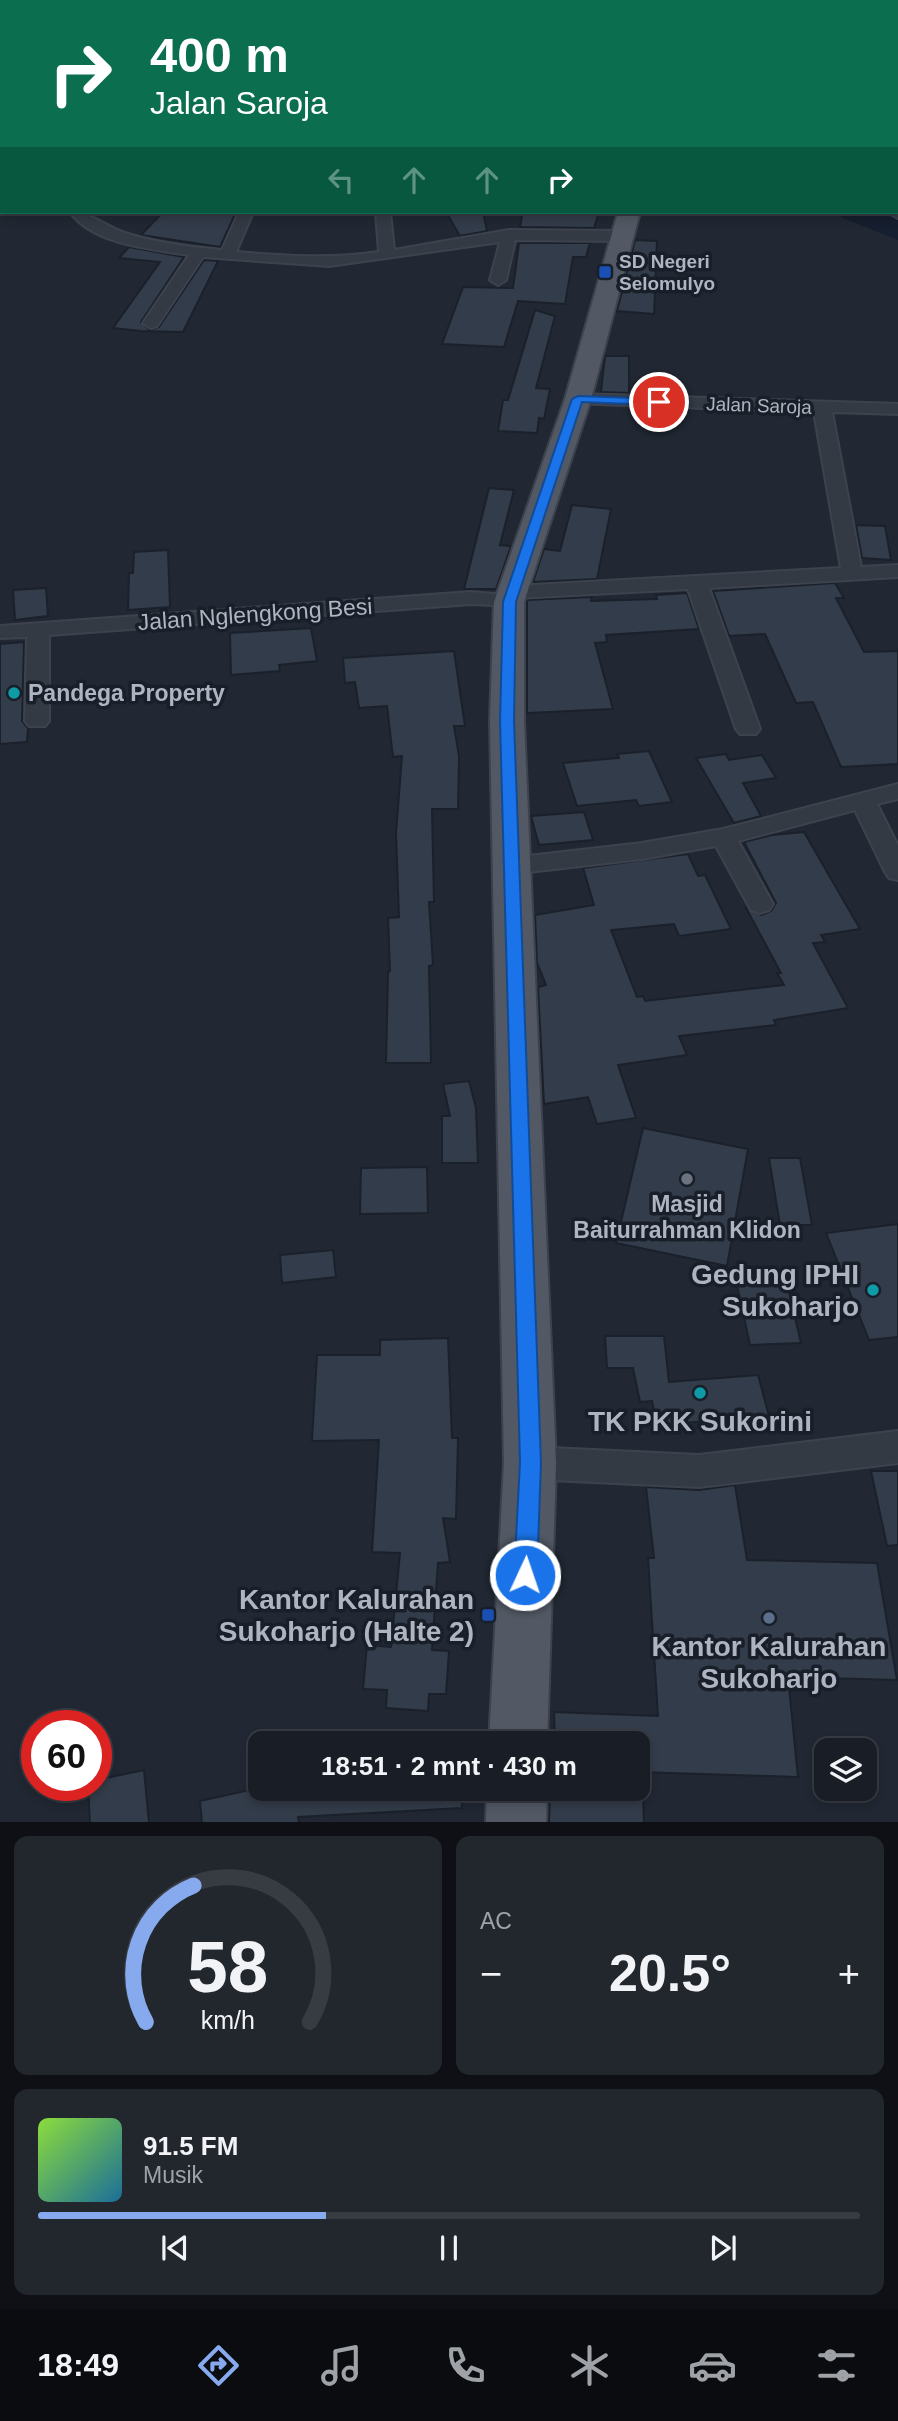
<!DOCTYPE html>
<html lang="id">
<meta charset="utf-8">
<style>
body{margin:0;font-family:Arial,sans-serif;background:#22272e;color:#f1f3f6;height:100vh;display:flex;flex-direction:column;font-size:26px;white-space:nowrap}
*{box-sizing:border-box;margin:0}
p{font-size:23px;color:#9fa2a7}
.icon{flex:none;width:38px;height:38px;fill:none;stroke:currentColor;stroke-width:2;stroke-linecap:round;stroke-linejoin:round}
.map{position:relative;height:1822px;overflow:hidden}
.drawer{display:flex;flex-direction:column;gap:14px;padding:14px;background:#0e1015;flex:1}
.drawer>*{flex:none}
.guide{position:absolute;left:0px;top:0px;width:900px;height:214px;box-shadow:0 4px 10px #0003,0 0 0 2px #373c43;background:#0b6e4f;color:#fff;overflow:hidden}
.fabs{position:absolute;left:814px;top:1738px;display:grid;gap:14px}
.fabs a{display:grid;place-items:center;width:63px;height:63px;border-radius:14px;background:#191e26;box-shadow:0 4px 10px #0003,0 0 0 2px #373c43;font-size:35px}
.speed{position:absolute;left:21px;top:1710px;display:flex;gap:14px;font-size:35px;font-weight:700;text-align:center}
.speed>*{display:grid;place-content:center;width:91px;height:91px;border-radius:50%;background:#191e26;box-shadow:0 4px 10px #0003,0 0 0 2px #373c43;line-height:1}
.speed .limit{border:10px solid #d22;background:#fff;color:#111}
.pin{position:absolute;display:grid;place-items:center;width:60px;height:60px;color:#fff;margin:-30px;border:4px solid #fff;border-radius:50%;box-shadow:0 2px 7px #0007}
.me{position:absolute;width:77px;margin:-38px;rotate:3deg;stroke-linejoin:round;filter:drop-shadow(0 0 5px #0008)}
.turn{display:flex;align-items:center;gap:24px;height:147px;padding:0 35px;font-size:32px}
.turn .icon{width:91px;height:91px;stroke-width:2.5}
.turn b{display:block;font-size:49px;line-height:60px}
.lanes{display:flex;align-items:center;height:66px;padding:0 35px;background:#0003;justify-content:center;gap:35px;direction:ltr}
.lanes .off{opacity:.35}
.big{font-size:52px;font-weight:700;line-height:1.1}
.drawer .tile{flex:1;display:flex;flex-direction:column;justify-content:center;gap:10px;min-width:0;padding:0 24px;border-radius:14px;background:#22272e}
.drawer .dial{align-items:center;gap:0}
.dial svg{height:182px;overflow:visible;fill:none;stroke:#373c43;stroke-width:7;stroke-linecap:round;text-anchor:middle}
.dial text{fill:#f1f3f6;stroke:none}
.song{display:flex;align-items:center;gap:21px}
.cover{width:84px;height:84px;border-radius:10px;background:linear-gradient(135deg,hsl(90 70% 55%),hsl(200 70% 35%))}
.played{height:7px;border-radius:4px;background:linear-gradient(90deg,#87a9ed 35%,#373c43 35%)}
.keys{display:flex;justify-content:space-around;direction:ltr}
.heat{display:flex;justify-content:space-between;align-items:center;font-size:38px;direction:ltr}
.drawer .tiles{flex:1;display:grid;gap:14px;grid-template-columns:1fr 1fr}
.tile:last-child{grid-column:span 2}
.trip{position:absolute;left:248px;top:1731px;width:402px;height:70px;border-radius:14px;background:#191e26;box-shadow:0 4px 10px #0003,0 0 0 2px #373c43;font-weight:700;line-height:70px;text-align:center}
.tab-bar{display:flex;height:112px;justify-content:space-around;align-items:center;background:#0a0c0f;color:#9fa2a7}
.tab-bar .icon{width:49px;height:49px}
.tab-bar .selected{color:#87a9ed}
.tab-bar b{font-size:32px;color:#f1f3f6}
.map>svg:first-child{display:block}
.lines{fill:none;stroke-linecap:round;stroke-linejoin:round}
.river{fill:#161f2f;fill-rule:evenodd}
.building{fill:#333c4a;stroke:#1b212b;stroke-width:2}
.street-casing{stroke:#3d434e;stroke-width:4}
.primary-casing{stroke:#3d434e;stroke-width:4}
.street{fill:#343a44;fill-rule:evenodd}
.primary{fill:#525964;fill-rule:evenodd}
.route{fill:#1a73e8;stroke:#114b97;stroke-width:2}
.transit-dot{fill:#1a4fb4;stroke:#191f29;stroke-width:2.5}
.culture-dot{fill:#0f9aa8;stroke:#191f29;stroke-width:2.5}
.worship-dot{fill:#6b7280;stroke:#191f29;stroke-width:2.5}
.service-dot{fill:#5c6f8a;stroke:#191f29;stroke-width:2.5}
.labels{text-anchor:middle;stroke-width:7;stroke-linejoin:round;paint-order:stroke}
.far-poi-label{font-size:19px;font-weight:bold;fill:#aeb4c1;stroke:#191f29;text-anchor:start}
.far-street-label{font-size:19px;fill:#aeb4c1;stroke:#191f29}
.street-label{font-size:23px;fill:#aeb4c1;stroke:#191f29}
.poi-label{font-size:23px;font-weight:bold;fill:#aeb4c1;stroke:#191f29;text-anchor:start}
.near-poi-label{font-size:28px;font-weight:bold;fill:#aeb4c1;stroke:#191f29;text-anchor:end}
</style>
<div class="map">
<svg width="898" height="1823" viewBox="0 0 898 1823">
<rect width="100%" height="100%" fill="#212833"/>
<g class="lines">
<g class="river">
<rect x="0" y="153" width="2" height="18"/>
<polygon points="838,212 879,212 898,220 898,240 842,218"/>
</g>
</g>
<g class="building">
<polygon points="163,212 236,212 220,247 141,235"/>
<polygon points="446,212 483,212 487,231 460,236"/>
<polygon points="531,212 599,212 594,228 520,227 522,215 531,214"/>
<polygon points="635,240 657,241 654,314 617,311"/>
<polygon points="519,243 590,243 586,257 573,257 565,304 518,301 504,347 442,344 463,287 513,288"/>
<polygon points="129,247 184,257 141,322 150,330 159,327 204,260 218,261 183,332 141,331 113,328 160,262 119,258"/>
<polygon points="535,310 555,316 536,388 550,389 544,419 539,418 537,433 498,431 503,400 508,400"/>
<polygon points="605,356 629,356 629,393 601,392"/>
<polygon points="489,488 514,490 500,545 511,546 496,589 464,589"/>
<polygon points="572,505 611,509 597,579 533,582 544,549 560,551"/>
<polygon points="856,525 885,526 891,560 862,558"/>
<polygon points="168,550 170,607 128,610 129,573 133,573 134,552"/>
<polygon points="835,583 844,598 836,598 864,652 898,651 898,764 841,767 813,702 796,703 765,634 729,636 713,591"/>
<polygon points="46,588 48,616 15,620 13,590"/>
<polygon points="687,593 699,629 606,635 607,642 595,643 613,709 527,713 527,600 592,597 591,601 657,599 656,595"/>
<polygon points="311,628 317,661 279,665 280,671 231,675 230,633"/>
<polygon points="24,642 22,721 28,728 27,742 0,744 0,644"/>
<polygon points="454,651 465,726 454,726 459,756 458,809 432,809 434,902 429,902 433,965 429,966 431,1063 386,1063 388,972 390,971 388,918 399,917 396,833 402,756 393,757 387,706 359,708 355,682 345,683 343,658"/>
<polygon points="649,751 672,802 639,806 636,800 577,806 563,763 619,758 617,754"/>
<polygon points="726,754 729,760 762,755 776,778 743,783 761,816 734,823 696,758"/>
<polygon points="584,812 593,840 539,845 531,816"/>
<polygon points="804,832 860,929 821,935 825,942 813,943 848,1008 774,1020 776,1025 679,1036 687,1055 618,1065 636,1118 597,1124 588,1097 544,1104 538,987 546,985 537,963 535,915 594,905 583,868 688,854 698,876 705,875 731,929 679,936 674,924 611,930 637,997 643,996 645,1001 784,985 777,973 781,973 746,908 761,915 771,911 776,903 744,842 772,835"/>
<polygon points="469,1081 476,1108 478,1163 442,1163 442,1116 450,1116 443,1084"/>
<polygon points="643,1128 748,1149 727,1266 616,1243"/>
<polygon points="769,1158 800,1158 812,1225 780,1225"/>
<polygon points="427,1167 428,1213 360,1214 361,1168"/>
<polygon points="898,1224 898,1337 869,1340 826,1233"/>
<polygon points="333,1250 336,1277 282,1283 280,1255"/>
<polygon points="786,1279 801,1343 750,1345 736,1281"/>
<polygon points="605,1336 664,1336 669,1382 758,1375 769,1416 657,1425 652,1401 640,1402 633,1368 607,1368"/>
<polygon points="448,1338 452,1438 458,1438 456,1519 443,1518 450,1562 438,1563 432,1650 449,1651 446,1694 429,1694 428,1711 386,1708 387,1690 363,1689 367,1645 391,1647 400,1553 372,1552 379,1440 312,1441 317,1355 380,1355 380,1340"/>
<polygon points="871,1471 898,1471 898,1545 887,1546"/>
<polygon points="735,1485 747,1560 877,1563 897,1680 788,1677 798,1777 639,1772 639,1743 555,1743 554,1712 658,1716 648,1558 654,1558 646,1487 699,1490"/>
<polygon points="144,1770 149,1823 90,1823 88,1785 96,1785 96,1780"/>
<polygon points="258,1788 461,1788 462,1808 298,1817 299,1823 202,1823 200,1801"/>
<polygon points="550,1791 643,1794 644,1823 549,1823"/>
</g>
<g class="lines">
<defs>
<g id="street">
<polygon points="56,0 68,0 56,2"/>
<polygon points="184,0 259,0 183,2"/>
<rect x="289" y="0" width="12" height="2"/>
<rect x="403" y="0" width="12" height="2"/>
<polygon points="507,0 601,0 602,2 509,2"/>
<rect x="0" y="2" width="2" height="6"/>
<polygon points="898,208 898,218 888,212 898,212"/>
<path d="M 70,212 C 90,212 105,226 125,233 C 156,243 190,247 222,250 L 239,212 L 253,212 L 236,252 C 284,256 331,259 379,252 L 376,212 L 390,212 L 394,250 L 509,230 L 621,231 L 629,236 L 621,241 L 515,240 L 506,280 L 498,285 L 490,280 L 500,242 L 329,266 L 203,257 L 157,326 L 151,328 L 143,323 L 189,255 C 152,249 94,245 70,212 Z"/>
<polygon points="578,394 898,404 898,414 832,412 861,567 898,565 898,577 709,588 760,729 756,734 740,734 736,729 688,589 517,598 520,602 516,606 471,604 49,635 49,721 45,726 29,726 25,721 27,637 0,638 0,626 471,592 506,595 504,592 507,588 514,586 841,568 814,412 572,403 569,399 572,395"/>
<polygon points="898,784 898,799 877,804 898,846 898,880 889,878 885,872 855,810 738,841 773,904 769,910 760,913 751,910 716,846 642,859 511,874 502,872 498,866 502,860 511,858 642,843 723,829"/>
<polygon points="898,1431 898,1463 699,1487 530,1479 517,1474 512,1463 517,1452 530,1447 699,1455"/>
</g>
<g id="primary">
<polygon points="619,0 635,0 618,2"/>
<polygon points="618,212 640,212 591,399 524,602 524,721 556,1463 547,1743 489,1743 504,1463 490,721 494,602 565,399"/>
<polygon points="487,1788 547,1788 546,1823 486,1823"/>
</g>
</defs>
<use href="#street" class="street-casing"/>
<use href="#primary" class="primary-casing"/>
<use href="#street" class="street"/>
<use href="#primary" class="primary"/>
</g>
<polygon class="route" points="578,396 659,399 664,402 659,405 582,402 516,602 514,721 541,1463 537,1575 533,1583 525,1586 517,1583 514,1575 520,1463 500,721 503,602 572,399"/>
<g class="transit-dot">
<rect x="598" y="265" width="14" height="14" rx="3.5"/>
<rect x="481" y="1608" width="14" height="14" rx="3.5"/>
</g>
<g class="culture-dot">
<circle cx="14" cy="693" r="7"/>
<circle cx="873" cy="1290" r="7"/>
<circle cx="700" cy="1393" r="7"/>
</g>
<circle class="worship-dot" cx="687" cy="1179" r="7"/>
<circle class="service-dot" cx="769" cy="1618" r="7"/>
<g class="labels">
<g class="far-poi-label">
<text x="619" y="268">SD Negeri<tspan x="619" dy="22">Selomulyo</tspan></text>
</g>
<g class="far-street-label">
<text transform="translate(759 405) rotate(2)" y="7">Jalan Saroja</text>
</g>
<g class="street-label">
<text transform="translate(255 614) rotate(-4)" y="8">Jalan Nglengkong Besi</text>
</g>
<g class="poi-label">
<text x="28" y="701">Pandega Property</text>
<text x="687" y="1212" text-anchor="middle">Masjid<tspan x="687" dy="26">Baiturrahman Klidon</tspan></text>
</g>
<g class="near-poi-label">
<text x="859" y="1284">Gedung IPHI<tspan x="859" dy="32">Sukoharjo</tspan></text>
<text x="700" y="1431" text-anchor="middle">TK PKK Sukorini</text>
<text x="474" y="1609">Kantor Kalurahan<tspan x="474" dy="32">Sukoharjo (Halte 2)</tspan></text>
<text x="769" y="1656" text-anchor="middle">Kantor Kalurahan<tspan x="769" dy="32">Sukoharjo</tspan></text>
</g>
</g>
</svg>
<div class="fabs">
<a><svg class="icon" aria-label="layers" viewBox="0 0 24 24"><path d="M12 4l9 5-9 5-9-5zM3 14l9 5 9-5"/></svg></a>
</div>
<div class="speed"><div class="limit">60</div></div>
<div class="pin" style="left:659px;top:402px;background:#d93025"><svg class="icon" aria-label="arrive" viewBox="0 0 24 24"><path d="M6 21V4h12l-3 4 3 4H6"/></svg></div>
<svg class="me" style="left:525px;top:1575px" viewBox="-20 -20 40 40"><circle r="17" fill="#1a73e8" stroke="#fff" stroke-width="3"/><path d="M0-11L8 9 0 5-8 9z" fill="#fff"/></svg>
<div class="trip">18:51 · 2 mnt · 430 m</div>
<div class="guide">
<div class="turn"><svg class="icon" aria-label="right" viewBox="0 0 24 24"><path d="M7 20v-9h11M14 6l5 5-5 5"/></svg><div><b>400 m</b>Jalan Saroja</div></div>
<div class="lanes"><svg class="icon off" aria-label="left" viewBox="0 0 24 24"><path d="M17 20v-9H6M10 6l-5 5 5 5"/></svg><svg class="icon off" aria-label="ahead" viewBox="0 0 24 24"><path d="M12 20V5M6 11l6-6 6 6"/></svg><svg class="icon off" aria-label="ahead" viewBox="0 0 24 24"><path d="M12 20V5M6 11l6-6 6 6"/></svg><svg class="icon" aria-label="right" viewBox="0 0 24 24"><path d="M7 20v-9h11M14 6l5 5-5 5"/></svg></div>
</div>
</div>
<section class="drawer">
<div class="tiles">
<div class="tile dial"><svg viewBox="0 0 100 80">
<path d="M14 69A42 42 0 1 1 86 69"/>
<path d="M14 69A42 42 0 0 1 35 9" stroke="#87a9ed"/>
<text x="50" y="56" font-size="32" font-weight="700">58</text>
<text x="50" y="72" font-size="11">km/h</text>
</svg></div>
<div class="tile"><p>AC</p>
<div class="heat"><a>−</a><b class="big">20.5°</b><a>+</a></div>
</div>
<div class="tile">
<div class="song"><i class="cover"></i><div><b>91.5 FM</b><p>Musik</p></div></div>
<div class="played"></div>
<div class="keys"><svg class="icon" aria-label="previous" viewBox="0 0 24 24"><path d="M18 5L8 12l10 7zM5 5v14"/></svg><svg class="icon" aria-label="pause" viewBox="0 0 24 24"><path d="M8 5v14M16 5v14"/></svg><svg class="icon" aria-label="next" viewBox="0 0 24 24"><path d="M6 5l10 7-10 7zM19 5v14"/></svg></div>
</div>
</div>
</section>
<nav class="tab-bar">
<b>18:49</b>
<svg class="icon selected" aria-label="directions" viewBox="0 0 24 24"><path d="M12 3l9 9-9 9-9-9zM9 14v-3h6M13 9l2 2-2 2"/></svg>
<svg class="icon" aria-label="music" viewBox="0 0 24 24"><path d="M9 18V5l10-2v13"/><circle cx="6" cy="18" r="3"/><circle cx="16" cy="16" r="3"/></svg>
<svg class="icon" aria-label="phone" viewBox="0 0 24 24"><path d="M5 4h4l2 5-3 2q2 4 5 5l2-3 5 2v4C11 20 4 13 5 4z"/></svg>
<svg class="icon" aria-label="climate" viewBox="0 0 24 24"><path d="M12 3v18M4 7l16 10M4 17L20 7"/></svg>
<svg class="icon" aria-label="car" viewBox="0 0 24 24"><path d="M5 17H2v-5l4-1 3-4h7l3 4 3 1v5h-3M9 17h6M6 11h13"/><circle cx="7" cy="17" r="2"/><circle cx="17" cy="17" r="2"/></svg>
<svg class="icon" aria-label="filters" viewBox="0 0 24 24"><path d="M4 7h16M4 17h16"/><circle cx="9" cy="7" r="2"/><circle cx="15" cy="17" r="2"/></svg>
</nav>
